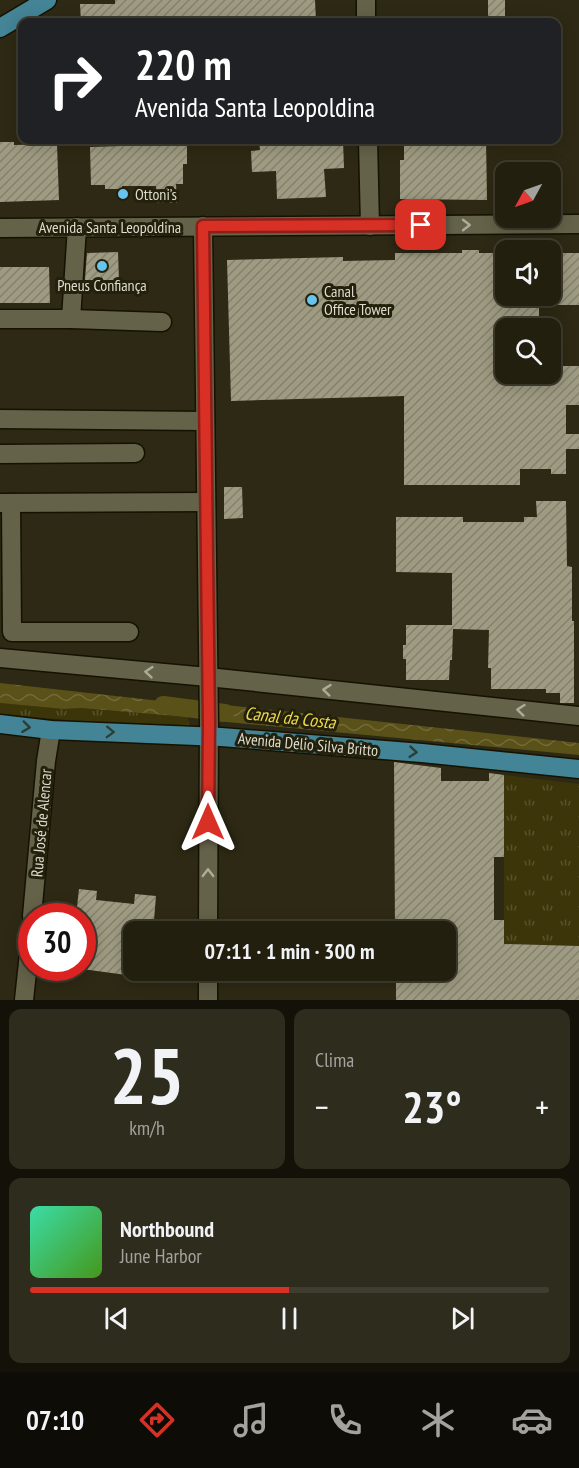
<!DOCTYPE html>
<html lang="pt">
<meta charset="utf-8">
<style>
body{margin:0;font-family:"PT Sans Narrow",sans-serif;background:#2e2c1d;color:#f1f3f6;height:100vh;display:flex;flex-direction:column;font-size:22px;white-space:nowrap}
*{box-sizing:border-box;margin:0}
p{font-size:20px;color:#a2a29e}
.icon{flex:none;width:33px;height:33px;fill:none;stroke:currentColor;stroke-width:2;stroke-linecap:round;stroke-linejoin:round}
.map{position:relative;height:1000px;overflow:hidden}
.panel{display:flex;flex-direction:column;gap:9px;padding:9px;background:#131108;flex:1}
.panel>*{flex:none}
.top-card{position:absolute;left:18px;top:18px;width:543px;height:126px;border-radius:12px;box-shadow:0 3px 15px #0003,0 0 0 2px #3f3d2f;background:#202124;color:#fff;overflow:hidden}
.needle{width:39px;rotate:230deg}
.controls{position:absolute;left:495px;top:162px;display:grid;gap:12px}
.controls a{display:grid;place-items:center;width:66px;height:66px;border-radius:12px;background:#221f0f;box-shadow:0 3px 15px #0003,0 0 0 2px #3f3d2f;font-size:30px}
.speed{position:absolute;left:18px;top:903px;display:flex;gap:12px;font-size:30px;font-weight:700;text-align:center}
.speed>*{display:grid;place-content:center;width:78px;height:78px;border-radius:50%;background:#221f0f;box-shadow:0 3px 15px #0003,0 0 0 2px #3f3d2f;line-height:1}
.speed .limit{border:9px solid #d22;background:#fff;color:#111}
.pin{position:absolute;display:grid;place-items:center;width:51px;height:51px;color:#fff;margin:-26px;border-radius:12px;box-shadow:0 3px 9px #0006}
.me{position:absolute;width:66px;margin:-33px;rotate:0deg;stroke-linejoin:round;filter:drop-shadow(0 0 4px #0008)}
.turn{display:flex;align-items:center;gap:21px;height:126px;padding:0 18px;font-size:27px}
.turn .icon{width:78px;height:78px;stroke-width:2.5}
.turn b{display:block;font-size:42px;line-height:51px}
.big{font-size:45px;font-weight:800;line-height:1.1}
.panel .widget{flex:1;display:flex;flex-direction:column;justify-content:center;gap:9px;min-width:0;padding:0 21px;border-radius:12px;background:#2e2c1d}
.panel .dial{align-items:center;gap:0}
.dial b{font-size:78px;line-height:1}
.song{display:flex;align-items:center;gap:18px}
.cover{width:72px;height:72px;border-radius:9px;background:linear-gradient(135deg,hsl(160 70% 55%),hsl(100 70% 35%))}
.played{height:6px;border-radius:3px;background:linear-gradient(90deg,#d93025 50%,#3f3d2f 50%)}
.keys{display:flex;justify-content:space-around;direction:ltr}
.heat{display:flex;justify-content:space-between;align-items:center;font-size:33px;direction:ltr}
.panel .tiles{flex:1;display:grid;gap:9px;grid-template-columns:1fr 1fr}
.widget:last-child{grid-column:span 2}
.trip{position:absolute;left:123px;top:921px;width:333px;height:60px;border-radius:12px;background:#221f0f;box-shadow:0 3px 15px #0003,0 0 0 2px #3f3d2f;font-weight:800;line-height:60px;text-align:center}
.dock{display:flex;height:96px;justify-content:space-around;align-items:center;background:#0e0c06;color:#a2a29e}
.dock .icon{width:42px;height:42px}
.dock .active{color:#d93025}
.dock b{font-size:27px;color:#f1f3f6}
.map>svg:first-child{display:block}
.grass{fill:url(#grass-tufts)}
.water{fill:url(#water-waves)}
.lines{fill:none;stroke-linecap:round;stroke-linejoin:round}
.canal{stroke:#5a5118;stroke-width:18}
.building{fill:url(#building-hatch)}
.minor-casing{stroke:#151201;stroke-width:21}
.major-casing{stroke:#151201;stroke-width:21}
.minor{stroke:#65624a;stroke-width:18}
.major{stroke:#438496;stroke-width:18}
.oneway{stroke:#aeab9a}
.oneway2{stroke:#2d3e35}
.route-casing{stroke:#8d1f18;stroke-width:15}
.route{stroke:#d93025;stroke-width:10}
.poi-dot{fill:#67c4ef;stroke:#23200b;stroke-width:2}
.labels{text-anchor:middle;stroke-width:6;stroke-linejoin:round;paint-order:stroke}
.poi-label{font-size:16px;fill:#dedccf;stroke:#23200b;text-anchor:start}
.street-label{font-size:16px;fill:#dedccf;stroke:#23200b}
.water-label{font-size:18px;font-style:italic;fill:#eed94d;stroke:#23200b}
</style>
<div class="map">
<svg width="579" height="1000" viewBox="0 0 579 1000">
<defs>
<pattern id="grass-tufts" width="24" height="20" patternUnits="userSpaceOnUse" patternTransform="scale(1.5)"><rect width="24" height="20" fill="#3b3509"/><path d="M3 7l-1-3M5 7V3M7 7l1-3M15 17l-1-3M17 17v-4M19 17l1-3" fill="none" stroke="#57522c"/></pattern>
<pattern id="water-waves" width="16" height="10" patternUnits="userSpaceOnUse" patternTransform="scale(1.5)"><rect width="16" height="10" fill="#5a5118"/><path d="M0 5q4-4 8 0t8 0" fill="none" stroke="#716939"/></pattern>
<pattern id="building-hatch" width="6" height="6" patternUnits="userSpaceOnUse" patternTransform="scale(1.5)"><rect width="6" height="6" fill="#9f9b82"/><path d="M-1 1l2-2M0 6l6-6M5 7l2-2" fill="none" stroke="#83806e"/></pattern>
</defs>
<rect width="100%" height="100%" fill="#2d2914"/>
<g class="grass">
<polygon points="0,703 64,709 81,708 188,717 191,731 0,714"/>
<polygon points="504,775 579,784 579,946 504,944"/>
</g>
<g class="water">
<polygon points="0,683 187,704 188,717 81,708 64,709 0,703"/>
<polygon points="216,704 579,743 579,755 216,721"/>
</g>
<g class="lines">
<polyline class="canal" points="163,705 225,713"/>
</g>
<g class="building">
<polygon points="115,0 315,0 316,22 81,22 80,4 115,4"/>
<polygon points="488,0 505,0 505,22 491,22 491,19 488,19"/>
<polygon points="121,140 187,140 187,164 183,164 183,184 176,184 177,203 157,203 156,186 122,186 122,189 105,189 105,185 91,185 90,147 122,146"/>
<polygon points="259,140 343,140 344,168 324,169 326,197 277,199 276,171 252,172 251,151 260,150"/>
<polygon points="404,140 486,140 487,200 400,199 400,160 404,160"/>
<polygon points="0,142 14,142 14,145 57,144 59,200 0,202"/>
<polygon points="462,250 479,250 479,253 506,253 506,296 539,296 539,328 506,328 506,374 550,374 550,366 579,366 579,405 566,405 566,434 579,434 579,449 566,449 566,474 551,474 551,469 520,469 520,485 404,485 404,396 231,401 227,260 343,257 343,261 395,260 395,253 462,253"/>
<polygon points="118,252 119,280 85,280 87,253"/>
<rect x="556" y="253" width="23" height="52"/>
<polygon points="0,267 49,267 50,303 0,303"/>
<polygon points="224,487 242,487 243,518 224,519"/>
<polygon points="536,501 566,501 567,566 572,567 572,621 574,621 574,703 560,703 560,693 546,693 546,689 491,689 491,668 488,668 489,630 453,629 452,660 450,660 449,680 406,680 406,659 403,659 403,645 406,645 406,625 452,625 452,573 396,572 396,517 463,517 463,522 524,522 524,517 537,517"/>
<polygon points="394,762 441,768 441,781 489,781 489,773 504,775 504,857 494,857 494,920 504,920 504,944 579,946 579,1000 396,1000 396,970 446,970 446,932 395,932"/>
<polygon points="79,889 97,891 96,900 134,904 135,894 156,896 153,932 134,932 134,976 82,969 82,916 76,916"/>
</g>
<g class="lines">
<defs>
<g id="minor">
<polyline points="366,0 366,22"/>
<polyline points="368,140 370,226"/>
<polyline points="203,226 209,724 208,932"/>
<polyline points="0,228 579,224"/>
<polyline points="0,319 71,319 162,322"/>
<polyline points="71,319 77,227"/>
<polyline points="0,419 205,421"/>
<polyline points="0,454 135,453"/>
<polyline points="0,503 206,502"/>
<polyline points="11,503 12,632 129,632"/>
<polyline points="0,658 208,677 579,716"/>
<polyline points="32,916 46,761 51,730"/>
<polyline points="24,1000 32,925"/>
<polyline points="208,1000 208,970"/>
</g>
<g id="major">
<polyline points="0,28 47,0"/>
<polyline points="0,724 51,730 221,737 422,753 579,769"/>
</g>
</defs>
<use href="#minor" class="minor-casing"/>
<use href="#major" class="major-casing"/>
<use href="#minor" class="minor"/>
<use href="#major" class="major"/>
</g>
<defs><path id="oneway-chevron" d="M-2-3.5L2.5 0L-2 3.5" fill="none" stroke-width="1.6" stroke-linecap="round" stroke-linejoin="round" transform="scale(1.5)"/></defs>
<g class="oneway">
<use href="#oneway-chevron" transform="translate(466 225)"/>
<use href="#oneway-chevron" transform="translate(149 672) rotate(-175)"/>
<use href="#oneway-chevron" transform="translate(327 690) rotate(-174)"/>
<use href="#oneway-chevron" transform="translate(521 710) rotate(-174)"/>
<use href="#oneway-chevron" transform="translate(208 873) rotate(-90)"/>
</g>
<g class="oneway2">
<use href="#oneway-chevron" transform="translate(26 727) rotate(7)"/>
<use href="#oneway-chevron" transform="translate(110 732) rotate(2)"/>
<use href="#oneway-chevron" transform="translate(413 752) rotate(5)"/>
</g>
<g class="lines">
<defs>
<polyline id="route" points="208,822 209,724 203,226 421,225"/>
</defs>
<use href="#route" class="route-casing"/>
<use href="#route" class="route"/>
</g>
<g class="poi-dot">
<circle cx="123" cy="194" r="6"/>
<circle cx="102" cy="266" r="6"/>
<circle cx="312" cy="300" r="6"/>
</g>
<g class="labels">
<g class="poi-label">
<text x="135" y="200">Ottoni’s</text>
<text x="102" y="291" text-anchor="middle">Pneus Confiança</text>
<text x="324" y="297">Canal<tspan x="324" dy="18">Office Tower</tspan></text>
</g>
<g class="street-label">
<text x="110" y="233">Avenida Santa Leopoldina</text>
<text transform="translate(308 744) rotate(5)" y="6">Avenida Délio Silva Britto</text>
<text transform="translate(41 823) rotate(-85)" y="6">Rua José de Alencar</text>
</g>
<g class="water-label">
<text transform="translate(290 718) rotate(6)" y="6">Canal da Costa</text>
</g>
</g>
</svg>
<div class="controls">
<a><svg class="needle" viewBox="-14 -14 28 28"><path d="M0-13l5 13h-10z" fill="#e53935"/><path d="M0 13l5-13h-10z" fill="#a2a29e"/></svg></a>
<a><svg class="icon" aria-label="sound" viewBox="0 0 24 24"><path d="M4 9h4l5-4v14l-5-4H4zM17 9q2 3 0 6"/></svg></a>
<a><svg class="icon" aria-label="search" viewBox="0 0 24 24"><circle cx="10" cy="10" r="6"/><path d="M15 15l6 6"/></svg></a>
</div>
<div class="speed"><div class="limit">30</div></div>
<div class="pin" style="left:421px;top:225px;background:#d93025"><svg class="icon" aria-label="arrive" viewBox="0 0 24 24"><path d="M6 21V4h12l-3 4 3 4H6"/></svg></div>
<svg class="me" style="left:208px;top:822px" viewBox="-20 -20 40 40"><path d="M0-17L14 15 0 8-14 15z" fill="#d93025" stroke="#fff" stroke-width="4"/></svg>
<div class="trip">07:11 · 1 min · 300 m</div>
<div class="top-card">
<div class="turn"><svg class="icon" aria-label="right" viewBox="0 0 24 24"><path d="M7 20v-9h11M14 6l5 5-5 5"/></svg><div><b>220 m</b>Avenida Santa Leopoldina</div></div>
</div>
</div>
<section class="panel">
<div class="tiles">
<div class="widget dial"><b>25</b><p>km/h</p></div>
<div class="widget"><p>Clima</p>
<div class="heat"><a>−</a><b class="big">23°</b><a>+</a></div>
</div>
<div class="widget">
<div class="song"><i class="cover"></i><div><b>Northbound</b><p>June Harbor</p></div></div>
<div class="played"></div>
<div class="keys"><svg class="icon" aria-label="previous" viewBox="0 0 24 24"><path d="M18 5L8 12l10 7zM5 5v14"/></svg><svg class="icon" aria-label="pause" viewBox="0 0 24 24"><path d="M8 5v14M16 5v14"/></svg><svg class="icon" aria-label="next" viewBox="0 0 24 24"><path d="M6 5l10 7-10 7zM19 5v14"/></svg></div>
</div>
</div>
</section>
<nav class="dock">
<b>07:10</b>
<svg class="icon active" aria-label="directions" viewBox="0 0 24 24"><path d="M12 3l9 9-9 9-9-9zM9 14v-3h6M13 9l2 2-2 2"/></svg>
<svg class="icon" aria-label="music" viewBox="0 0 24 24"><path d="M9 18V5l10-2v13"/><circle cx="6" cy="18" r="3"/><circle cx="16" cy="16" r="3"/></svg>
<svg class="icon" aria-label="phone" viewBox="0 0 24 24"><path d="M5 4h4l2 5-3 2q2 4 5 5l2-3 5 2v4C11 20 4 13 5 4z"/></svg>
<svg class="icon" aria-label="climate" viewBox="0 0 24 24"><path d="M12 3v18M4 7l16 10M4 17L20 7"/></svg>
<svg class="icon" aria-label="car" viewBox="0 0 24 24"><path d="M5 17H2v-5l4-1 3-4h7l3 4 3 1v5h-3M9 17h6M6 11h13"/><circle cx="7" cy="17" r="2"/><circle cx="17" cy="17" r="2"/></svg>
</nav>
